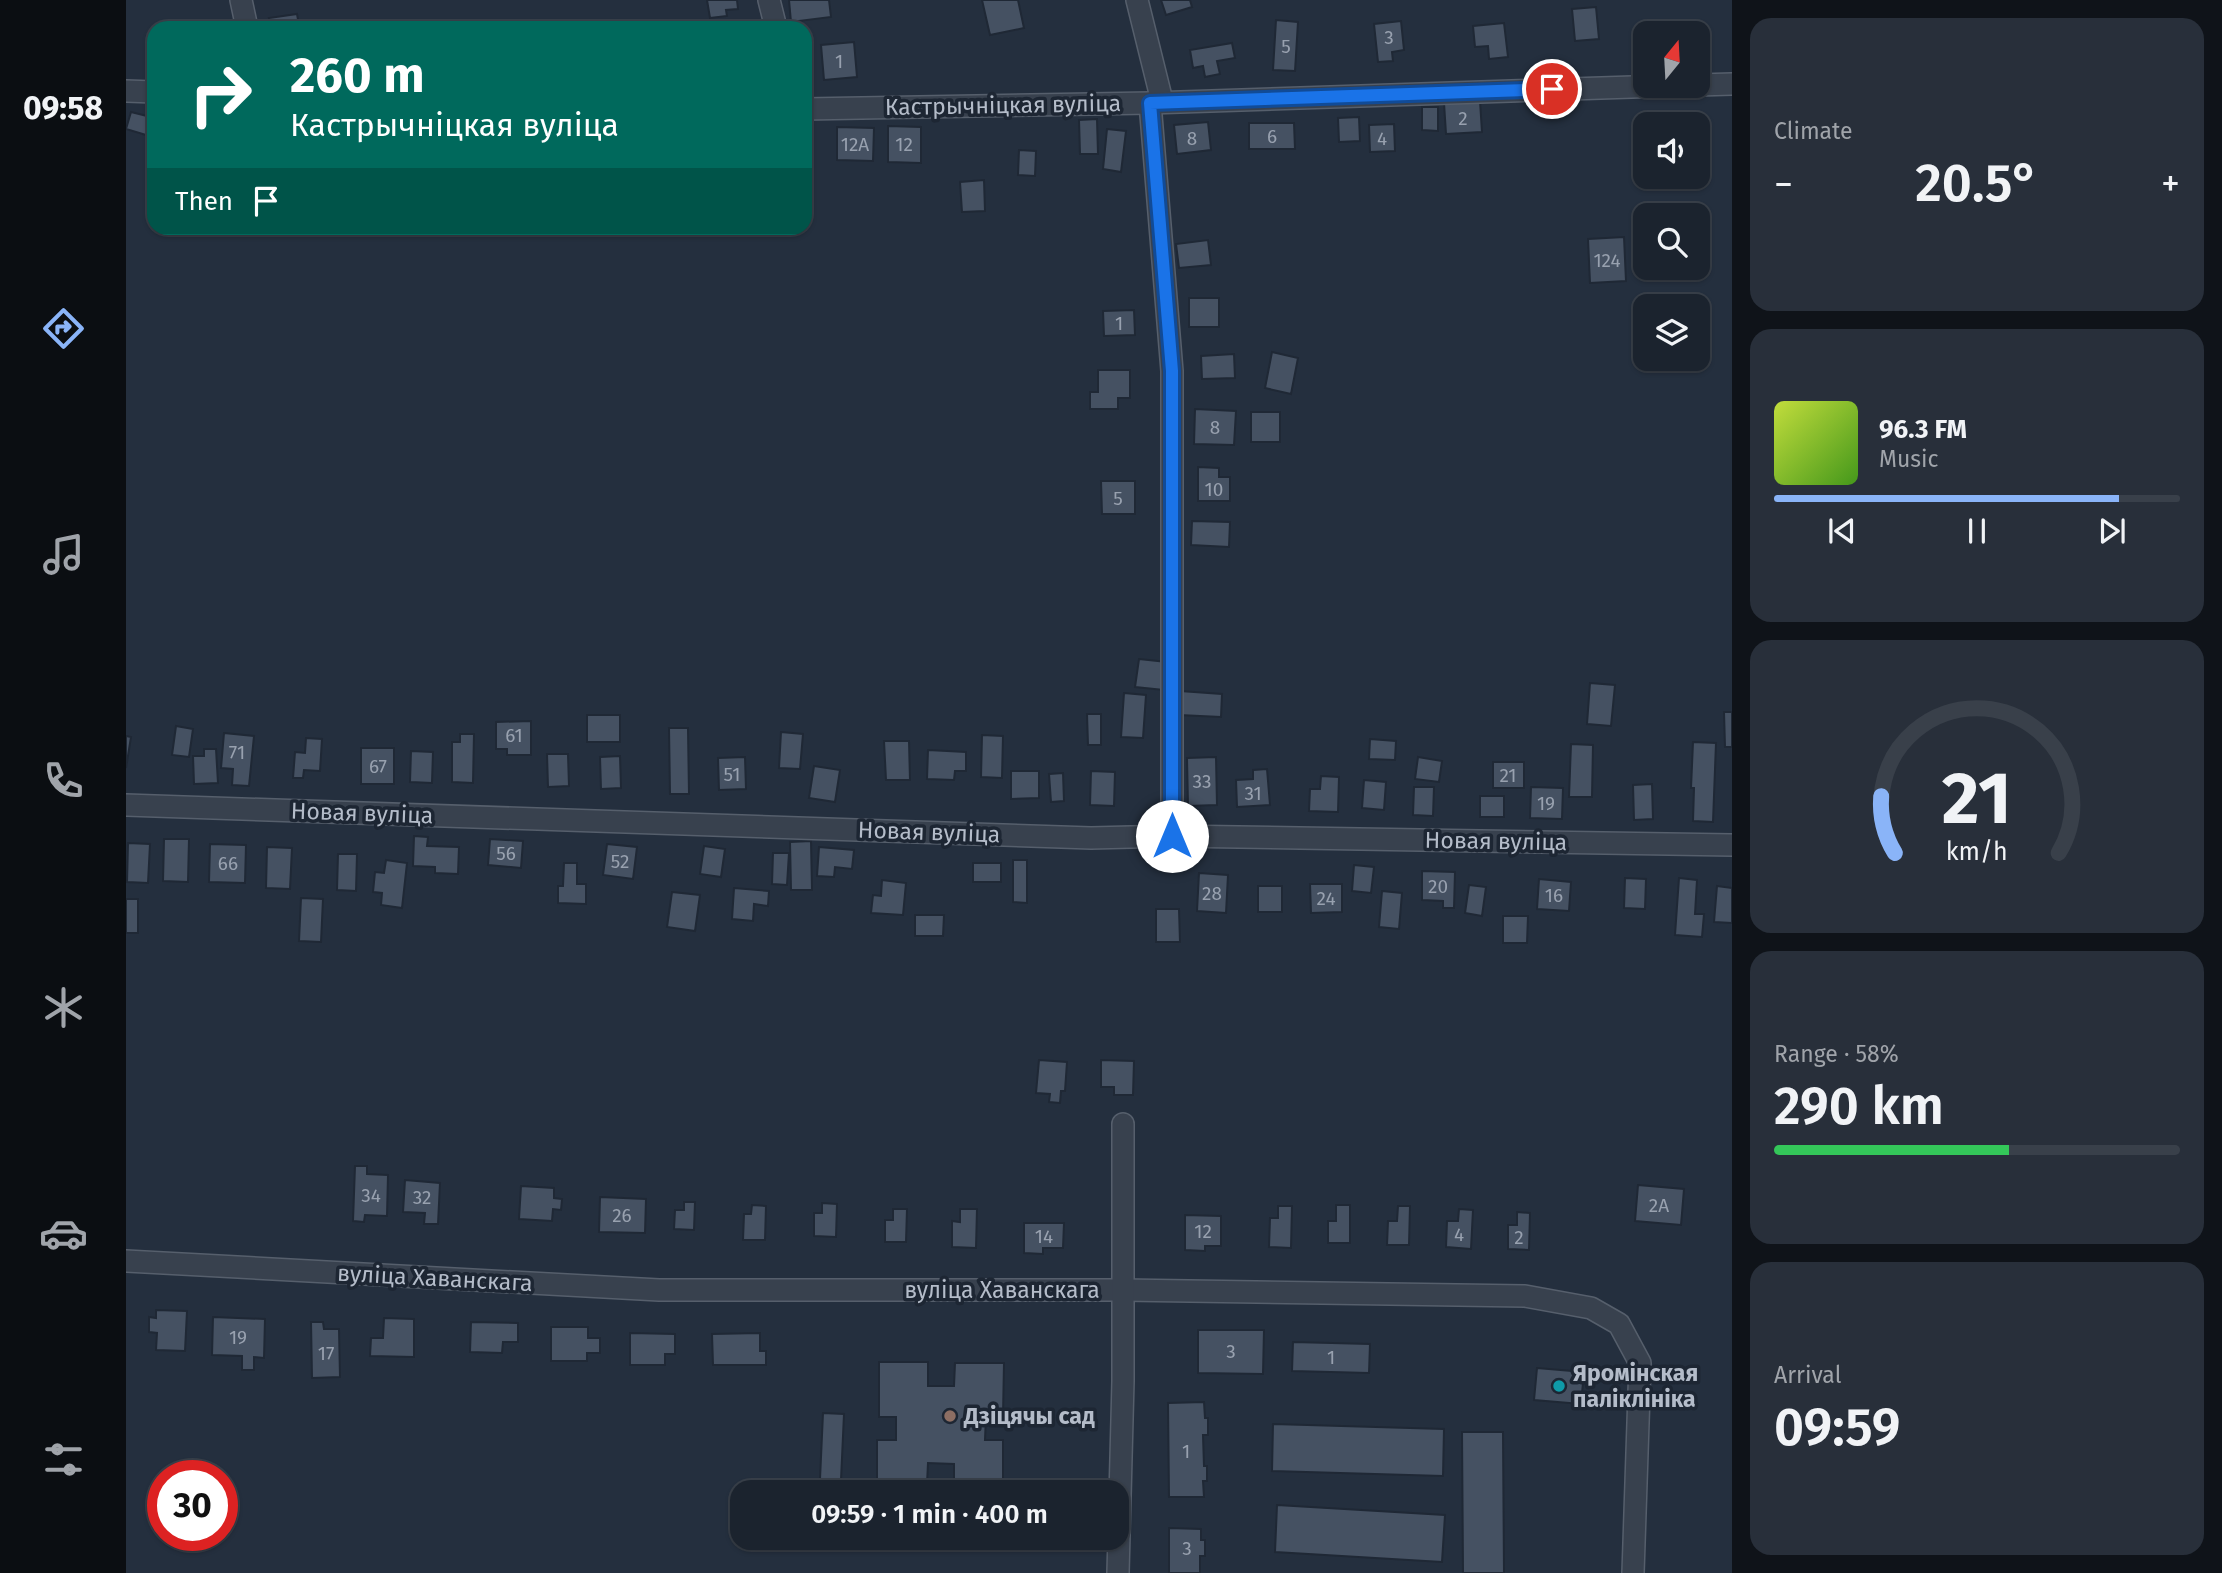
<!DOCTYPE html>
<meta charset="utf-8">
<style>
body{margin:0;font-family:"Fira Sans",sans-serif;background:#282f3a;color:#f1f3f6;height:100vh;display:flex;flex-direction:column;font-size:26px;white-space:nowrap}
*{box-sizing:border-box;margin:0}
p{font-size:23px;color:#a0a4aa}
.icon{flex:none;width:38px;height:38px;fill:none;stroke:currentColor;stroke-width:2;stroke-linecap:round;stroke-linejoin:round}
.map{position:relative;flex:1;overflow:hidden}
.panel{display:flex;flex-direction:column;gap:18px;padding:18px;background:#0f1319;width:490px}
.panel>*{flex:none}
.guide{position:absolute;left:21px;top:21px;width:665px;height:214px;border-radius:21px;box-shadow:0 2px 5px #0004,0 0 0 2px #39404a;background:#00695c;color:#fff;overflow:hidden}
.needle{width:46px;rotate:18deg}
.buttons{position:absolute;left:1507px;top:21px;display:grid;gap:14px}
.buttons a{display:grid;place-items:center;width:77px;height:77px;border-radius:14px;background:#1b232e;box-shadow:0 2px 5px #0004,0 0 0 2px #39404a;font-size:35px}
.speed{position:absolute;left:21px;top:1460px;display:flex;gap:14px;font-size:35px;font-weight:700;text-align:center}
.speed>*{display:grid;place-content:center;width:91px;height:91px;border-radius:50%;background:#1b232e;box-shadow:0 2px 5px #0004,0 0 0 2px #39404a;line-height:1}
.speed .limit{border:10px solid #d22;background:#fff;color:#111}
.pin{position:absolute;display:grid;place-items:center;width:60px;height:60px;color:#fff;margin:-30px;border:4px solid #fff;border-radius:50%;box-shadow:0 2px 7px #0007}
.me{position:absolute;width:77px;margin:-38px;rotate:0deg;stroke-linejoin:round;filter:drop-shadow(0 0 5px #0008)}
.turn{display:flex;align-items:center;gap:24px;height:147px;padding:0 28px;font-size:32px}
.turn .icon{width:91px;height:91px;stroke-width:2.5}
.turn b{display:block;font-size:49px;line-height:60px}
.then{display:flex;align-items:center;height:66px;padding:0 28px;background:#0003;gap:14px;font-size:26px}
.big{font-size:52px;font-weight:600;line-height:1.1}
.panel .widget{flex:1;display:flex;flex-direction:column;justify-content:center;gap:10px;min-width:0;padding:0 24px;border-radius:21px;background:#282f3a}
.panel .dial{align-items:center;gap:0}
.dial svg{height:182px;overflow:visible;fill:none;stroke:#39404a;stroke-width:7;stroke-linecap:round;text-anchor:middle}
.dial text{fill:#f1f3f6;stroke:none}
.song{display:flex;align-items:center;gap:21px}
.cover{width:84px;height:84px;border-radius:10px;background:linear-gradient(135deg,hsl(70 70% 55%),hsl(100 70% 35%))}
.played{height:7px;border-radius:4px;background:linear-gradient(90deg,#8ab4f8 85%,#39404a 85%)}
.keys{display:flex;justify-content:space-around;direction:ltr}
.heat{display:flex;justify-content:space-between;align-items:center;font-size:38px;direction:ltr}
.charge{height:10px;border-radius:5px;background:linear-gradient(90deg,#34c759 58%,#39404a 0)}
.trip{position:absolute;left:604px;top:1480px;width:399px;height:70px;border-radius:21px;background:#1b232e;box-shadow:0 2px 5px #0004,0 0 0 2px #39404a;font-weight:600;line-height:70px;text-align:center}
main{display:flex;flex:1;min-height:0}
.menu{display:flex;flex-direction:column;width:126px;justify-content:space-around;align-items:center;background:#0b0e12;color:#a0a4aa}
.menu .icon{width:49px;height:49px}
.menu .current{color:#8ab4f8}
.menu b{font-size:32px;color:#f1f3f6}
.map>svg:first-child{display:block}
.building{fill:#455162;stroke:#1f2835;stroke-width:2}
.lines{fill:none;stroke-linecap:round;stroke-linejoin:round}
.minor-casing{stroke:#565f6c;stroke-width:24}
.minor{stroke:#38414e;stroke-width:21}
.route-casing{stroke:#114b97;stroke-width:18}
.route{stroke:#1a73e8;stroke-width:12}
.culture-dot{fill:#0f9aa8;stroke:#1d2633;stroke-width:2.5}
.education-dot{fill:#8d6e63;stroke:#1d2633;stroke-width:2.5}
.labels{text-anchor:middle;stroke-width:7;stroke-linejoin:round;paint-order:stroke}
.number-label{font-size:19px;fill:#98a1af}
.street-label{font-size:23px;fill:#b4bcc9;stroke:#1d2633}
.poi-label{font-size:23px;font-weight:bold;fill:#b4bcc9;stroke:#1d2633;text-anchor:start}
</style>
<main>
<nav class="menu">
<b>09:58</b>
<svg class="icon current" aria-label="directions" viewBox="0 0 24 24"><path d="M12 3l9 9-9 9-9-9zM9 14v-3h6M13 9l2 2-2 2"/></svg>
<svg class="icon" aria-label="music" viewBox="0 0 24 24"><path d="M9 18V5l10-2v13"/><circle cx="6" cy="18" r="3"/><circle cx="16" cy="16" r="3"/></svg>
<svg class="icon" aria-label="phone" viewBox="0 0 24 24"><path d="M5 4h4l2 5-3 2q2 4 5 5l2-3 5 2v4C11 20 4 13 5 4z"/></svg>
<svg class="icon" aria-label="climate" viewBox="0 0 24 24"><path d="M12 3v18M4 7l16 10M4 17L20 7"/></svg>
<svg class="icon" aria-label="car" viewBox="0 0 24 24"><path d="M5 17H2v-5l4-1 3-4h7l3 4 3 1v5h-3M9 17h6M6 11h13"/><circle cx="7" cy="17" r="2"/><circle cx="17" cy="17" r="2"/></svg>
<svg class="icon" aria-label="filters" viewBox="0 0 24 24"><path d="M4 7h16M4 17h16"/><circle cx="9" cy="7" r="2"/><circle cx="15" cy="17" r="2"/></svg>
</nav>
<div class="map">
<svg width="1606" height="1573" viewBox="0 0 1606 1573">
<rect width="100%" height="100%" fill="#242f3e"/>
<g class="building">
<polygon points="581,0 611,0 612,9 600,10 601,16 584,18"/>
<polygon points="663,0 703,0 705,17 665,22"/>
<polygon points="856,0 892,0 898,28 864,35"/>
<polygon points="1035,0 1064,0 1066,7 1040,15"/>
<polygon points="1470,7 1473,39 1449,41 1446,9"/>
<polygon points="171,14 173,25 195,22 196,28 145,28 143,18"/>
<polygon points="1150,20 1172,22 1169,71 1147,70"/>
<polygon points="1275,21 1278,50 1266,52 1267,61 1252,62 1248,24"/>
<polygon points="1378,23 1382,57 1363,59 1362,46 1349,47 1347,26"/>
<polygon points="728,42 731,77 698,80 695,45"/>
<polygon points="1106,43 1109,58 1091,61 1094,74 1079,77 1077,66 1067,68 1064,50"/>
<polygon points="1354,101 1356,132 1320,134 1318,103"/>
<polygon points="1296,107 1312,107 1312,131 1296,130"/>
<polygon points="5,112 25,117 20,135 0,129"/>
<polygon points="1233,117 1234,141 1213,142 1212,118"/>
<polygon points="971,119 972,154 954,154 953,120"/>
<polygon points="1082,122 1085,150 1051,154 1048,125"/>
<polygon points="1123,123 1168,123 1169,149 1123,149"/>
<polygon points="1268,124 1269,151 1244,152 1243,125"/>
<polygon points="762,126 795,127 795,163 762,162"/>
<polygon points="711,127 748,128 747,161 711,160"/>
<polygon points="981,129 1000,131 995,172 977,169"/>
<polygon points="893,150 910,151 909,176 892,175"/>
<polygon points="858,180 859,211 836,212 834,182"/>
<polygon points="1498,237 1500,281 1464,283 1462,239"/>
<polygon points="1082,240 1085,265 1053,268 1050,244"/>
<rect x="1063" y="298" width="30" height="29"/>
<polygon points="1008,310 1009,335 978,336 977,311"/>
<polygon points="1146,352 1172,358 1165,394 1139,388"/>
<polygon points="1108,354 1109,378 1076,379 1075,356"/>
<polygon points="972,370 1004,370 1004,398 992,398 992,409 964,409 964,392 972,392"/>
<polygon points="1069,409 1110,411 1108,445 1068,444"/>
<rect x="1125" y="412" width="29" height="30"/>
<polygon points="1072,467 1093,468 1093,477 1104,477 1104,501 1072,501"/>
<polygon points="975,481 1009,481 1009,514 976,514"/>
<polygon points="1066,521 1104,522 1103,547 1065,545"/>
<polygon points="1013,659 1041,662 1038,690 1009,687"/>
<polygon points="1464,683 1489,685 1485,726 1461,724"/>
<polygon points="1054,691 1096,694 1095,717 1053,715"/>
<polygon points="998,693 1020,695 1017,738 995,737"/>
<polygon points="1598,712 1606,712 1606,747 1599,747"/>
<polygon points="961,714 975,714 975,745 962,745"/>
<rect x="461" y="715" width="33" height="27"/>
<polygon points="405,721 405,755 381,755 381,749 370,749 370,722"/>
<polygon points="50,726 67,729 63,757 46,755"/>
<polygon points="543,728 562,728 563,794 544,794"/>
<polygon points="655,732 677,734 674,769 653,768"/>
<polygon points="98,733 128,736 123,786 106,785 107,769 95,768"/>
<polygon points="334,734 348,734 347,783 326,782 326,742 334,742"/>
<polygon points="856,735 877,736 876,778 855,777"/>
<polygon points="0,736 5,737 0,768"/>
<polygon points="180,738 196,739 194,771 178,770 177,778 167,778 169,752 179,753"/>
<polygon points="1244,739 1270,741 1269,760 1243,759"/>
<polygon points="758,741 783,741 784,780 760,780"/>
<polygon points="1567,742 1590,743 1587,822 1567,821 1568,788 1565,788"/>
<polygon points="1445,744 1467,745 1466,797 1443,797"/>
<rect x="235" y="748" width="33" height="36"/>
<polygon points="78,749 90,749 92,783 68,784 67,756 78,756"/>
<polygon points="802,750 840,752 840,771 829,771 828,780 801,779"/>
<polygon points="285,751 307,752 306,783 284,782"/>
<polygon points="421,754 442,754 443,786 422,787"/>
<polygon points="494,756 495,788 475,789 474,757"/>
<polygon points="619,757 620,789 593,790 592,758"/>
<polygon points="1090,757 1091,805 1062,806 1061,758"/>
<polygon points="1292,757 1316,761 1313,782 1289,779"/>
<rect x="1367" y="762" width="31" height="26"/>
<polygon points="688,766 714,770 709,802 683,798"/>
<polygon points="1141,769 1144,805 1111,807 1110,780 1127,779 1127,770"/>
<polygon points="885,771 913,771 913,798 885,799"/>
<polygon points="965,771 989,772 988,806 964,805"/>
<polygon points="937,773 938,801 925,802 923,774"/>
<polygon points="1195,776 1213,777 1212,812 1183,811 1184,789 1194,789"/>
<polygon points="1238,780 1260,782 1258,810 1236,808"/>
<polygon points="1526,784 1527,819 1508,820 1507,785"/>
<polygon points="1288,787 1308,787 1307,816 1287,815"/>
<polygon points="1405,787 1437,788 1436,819 1404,818"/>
<rect x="1354" y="796" width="24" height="21"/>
<polygon points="288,836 302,837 301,846 333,847 332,874 309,873 309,867 287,866"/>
<polygon points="38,839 63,839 62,882 37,881"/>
<polygon points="364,839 397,841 395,868 362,865"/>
<polygon points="685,841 686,890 665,890 664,842"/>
<polygon points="2,843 24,844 22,883 1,882"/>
<polygon points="84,844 120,845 119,883 83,882"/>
<polygon points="481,844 511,847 507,879 477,875"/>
<polygon points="578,846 599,849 595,877 574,874"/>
<polygon points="141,847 166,848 164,889 140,888"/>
<polygon points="693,847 728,850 726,869 709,867 708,877 691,876"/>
<polygon points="647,853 663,853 661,885 646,884"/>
<polygon points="212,854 231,854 230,891 211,890"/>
<polygon points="260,860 281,863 276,908 255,905 256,893 247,892 249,872 258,873"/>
<polygon points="887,860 901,860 901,903 887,902"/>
<polygon points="438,863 451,863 451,884 460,884 460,904 432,903 432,886 437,886"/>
<rect x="847" y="863" width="28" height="19"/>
<polygon points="1228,865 1248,867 1245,893 1226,891"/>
<polygon points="1296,871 1329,872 1328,908 1317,908 1317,901 1296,900"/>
<polygon points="1073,873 1102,875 1100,913 1071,911"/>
<polygon points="1499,878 1520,879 1519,909 1498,908"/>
<polygon points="1553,878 1571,880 1569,914 1578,914 1576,937 1549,935"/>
<polygon points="1413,879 1445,882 1443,911 1411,909"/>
<polygon points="756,880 780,883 777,915 745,913 747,895 755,896"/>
<polygon points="1184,884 1216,884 1216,912 1185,913"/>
<polygon points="1343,885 1360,887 1356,916 1339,913"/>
<rect x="1132" y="886" width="24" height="26"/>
<polygon points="1591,886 1606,888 1606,923 1588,922"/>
<polygon points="608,888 643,891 642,906 628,904 627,921 606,919"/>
<polygon points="1256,891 1276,893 1273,929 1253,927"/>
<polygon points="546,892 574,895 569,931 541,927"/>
<polygon points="175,898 197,899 195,942 173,941"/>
<rect x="0" y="899" width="12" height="34"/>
<polygon points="1030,909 1053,909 1054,942 1030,942"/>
<polygon points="789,915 818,915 817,936 789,936"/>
<polygon points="1377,916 1402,916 1401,943 1377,943"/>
<polygon points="913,1060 941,1062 939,1091 935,1091 934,1103 923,1102 924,1094 910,1093"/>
<polygon points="975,1060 1008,1061 1007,1095 988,1095 988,1087 975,1087"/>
<polygon points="229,1166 241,1166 241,1174 262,1175 261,1216 239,1215 238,1222 227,1221"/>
<polygon points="279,1180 314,1183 312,1224 298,1224 299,1213 277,1212"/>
<polygon points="1512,1185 1558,1189 1555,1225 1509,1221"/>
<polygon points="395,1186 428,1188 428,1198 436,1199 435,1210 427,1209 426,1221 393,1219"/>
<polygon points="474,1197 520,1199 519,1233 473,1232"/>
<polygon points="558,1202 569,1202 568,1230 548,1229 549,1210 558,1210"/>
<polygon points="696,1203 711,1204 710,1237 688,1236 688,1213 696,1213"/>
<polygon points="626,1205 640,1206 639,1240 617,1240 618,1214 625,1214"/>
<polygon points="1210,1205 1224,1205 1224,1243 1202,1243 1202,1221 1210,1221"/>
<polygon points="1152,1206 1166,1206 1165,1248 1143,1247 1144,1218 1152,1218"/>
<polygon points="1272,1206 1284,1206 1283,1245 1261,1245 1262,1221 1271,1221"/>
<polygon points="767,1209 781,1209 780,1242 759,1242 759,1220 767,1220"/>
<polygon points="834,1209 851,1209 850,1248 826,1247 826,1221 834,1222"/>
<polygon points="1333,1209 1347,1210 1345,1249 1320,1247 1321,1221 1332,1221"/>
<polygon points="1391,1212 1404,1213 1403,1250 1382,1249 1382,1225 1391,1225"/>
<polygon points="1059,1215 1095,1216 1095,1246 1079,1246 1079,1251 1059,1250"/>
<polygon points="898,1223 938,1223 937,1248 917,1248 917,1254 898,1253"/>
<polygon points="30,1310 61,1311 59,1351 30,1350 31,1333 23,1332 23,1317 30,1318"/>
<polygon points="87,1317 139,1319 138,1358 128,1357 128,1370 116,1370 116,1356 86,1355"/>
<polygon points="258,1318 288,1319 288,1357 244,1356 245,1338 257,1338"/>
<polygon points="185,1322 197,1322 198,1329 213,1329 214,1377 186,1378"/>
<polygon points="345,1322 392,1323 392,1342 377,1342 376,1353 344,1352"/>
<polygon points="425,1327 462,1327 462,1338 474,1338 474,1353 461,1353 461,1361 425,1361"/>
<polygon points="1072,1330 1138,1330 1137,1374 1072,1373"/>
<polygon points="504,1333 549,1334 549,1354 539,1354 539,1365 504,1365"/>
<polygon points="634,1333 634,1351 640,1351 640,1365 587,1365 586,1334"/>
<polygon points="1167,1342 1244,1344 1243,1373 1166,1371"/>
<polygon points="753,1362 802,1362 802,1386 828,1386 829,1363 878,1363 877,1416 860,1416 859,1440 877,1440 877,1486 828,1485 828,1464 802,1463 801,1484 751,1484 751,1440 770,1440 770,1417 753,1417"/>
<polygon points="1411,1368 1458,1372 1455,1404 1408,1400"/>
<polygon points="1078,1402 1079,1418 1082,1418 1082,1435 1077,1435 1078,1466 1081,1466 1081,1481 1077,1481 1078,1497 1043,1497 1042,1403"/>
<polygon points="697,1413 718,1414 715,1480 694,1479"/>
<polygon points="1147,1424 1318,1429 1317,1476 1146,1471"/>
<polygon points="1336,1432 1377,1432 1378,1573 1337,1573"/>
<polygon points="1151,1505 1319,1515 1316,1562 1149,1552"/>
<polygon points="1043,1528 1075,1529 1075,1540 1079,1540 1079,1556 1074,1556 1074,1573 1043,1573"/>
</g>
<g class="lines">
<defs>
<g id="minor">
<polyline points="115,0 121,28"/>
<polyline points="643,0 650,28"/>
<polyline points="1011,0 1036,101"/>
<polyline points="1572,85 1606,84"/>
<polyline points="0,91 28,92"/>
<polyline points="1024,103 1046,371 1046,836"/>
<polyline points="679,109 1024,103 1537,86"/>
<polyline points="0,805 965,838 1046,836 1606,845"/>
<polyline points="0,1261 533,1290 997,1290 1399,1296 1465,1308 1493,1324 1514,1363 1507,1573"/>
<polyline points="992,1573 997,1381 997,1124"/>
</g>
</defs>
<use href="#minor" class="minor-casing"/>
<use href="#minor" class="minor"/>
</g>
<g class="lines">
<defs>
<polyline id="route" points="1046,836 1046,371 1024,103 1426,89"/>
</defs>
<use href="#route" class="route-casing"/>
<use href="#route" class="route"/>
</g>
<circle class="culture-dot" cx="1433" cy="1386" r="7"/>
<circle class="education-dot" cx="824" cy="1416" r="7"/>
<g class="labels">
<g class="number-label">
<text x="1263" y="44">3</text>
<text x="1160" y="53">5</text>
<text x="713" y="68">1</text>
<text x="1337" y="125">2</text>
<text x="1146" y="143">6</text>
<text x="1066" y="145">8</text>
<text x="1256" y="145">4</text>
<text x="729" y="151">12А</text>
<text x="778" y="151">12</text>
<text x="1481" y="267">124</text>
<text x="993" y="330">1</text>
<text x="1089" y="434">8</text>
<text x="1088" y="496">10</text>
<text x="992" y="505">5</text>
<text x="388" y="742">61</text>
<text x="111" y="759">71</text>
<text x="252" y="773">67</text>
<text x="606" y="781">51</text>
<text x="1382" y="782">21</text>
<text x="1076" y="788">33</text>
<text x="1127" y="800">31</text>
<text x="1420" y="810">19</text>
<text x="380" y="860">56</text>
<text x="494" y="868">52</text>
<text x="102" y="870">66</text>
<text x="1312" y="893">20</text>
<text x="1086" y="900">28</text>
<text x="1428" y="902">16</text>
<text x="1200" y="905">24</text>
<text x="245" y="1202">34</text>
<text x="296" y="1204">32</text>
<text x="1533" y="1212">2А</text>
<text x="496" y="1222">26</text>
<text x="1077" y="1238">12</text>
<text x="1333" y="1241">4</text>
<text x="918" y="1243">14</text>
<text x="1393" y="1244">2</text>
<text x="112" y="1344">19</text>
<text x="1105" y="1358">3</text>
<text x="200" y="1360">17</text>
<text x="1205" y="1364">1</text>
<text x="1060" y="1458">1</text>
<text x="1061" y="1555">3</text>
</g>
<g class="street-label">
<text transform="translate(877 105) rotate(-1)" y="8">Кастрычніцкая вуліца</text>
<text transform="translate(236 813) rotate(2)" y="8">Новая вуліца</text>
<text transform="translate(803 832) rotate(2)" y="8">Новая вуліца</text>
<text transform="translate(1370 841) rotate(1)" y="8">Новая вуліца</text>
<text transform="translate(309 1278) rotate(3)" y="8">вуліца Хаванскага</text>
<text x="876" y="1298">вуліца Хаванскага</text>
</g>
<g class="poi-label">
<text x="1447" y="1381">Яромінская<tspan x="1447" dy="26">паліклініка</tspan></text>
<text x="838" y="1424">Дзіцячы сад</text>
</g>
</g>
</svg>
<div class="buttons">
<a><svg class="needle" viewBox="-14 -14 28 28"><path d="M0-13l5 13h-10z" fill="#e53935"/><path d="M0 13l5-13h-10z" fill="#a0a4aa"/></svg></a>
<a><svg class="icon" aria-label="sound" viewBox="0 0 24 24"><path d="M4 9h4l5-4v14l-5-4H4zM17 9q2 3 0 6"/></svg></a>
<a><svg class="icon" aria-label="search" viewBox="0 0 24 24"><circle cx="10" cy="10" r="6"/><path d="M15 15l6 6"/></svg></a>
<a><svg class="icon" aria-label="layers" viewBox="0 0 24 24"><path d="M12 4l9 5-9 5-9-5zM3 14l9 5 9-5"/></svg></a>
</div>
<div class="speed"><div class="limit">30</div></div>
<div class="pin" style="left:1426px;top:89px;background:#d93025"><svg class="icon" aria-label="arrive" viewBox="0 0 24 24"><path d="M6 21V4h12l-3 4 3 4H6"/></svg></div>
<svg class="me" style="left:1046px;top:836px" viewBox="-20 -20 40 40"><circle r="19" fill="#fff"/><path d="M0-13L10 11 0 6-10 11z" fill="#1a73e8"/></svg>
<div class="trip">09:59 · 1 min · 400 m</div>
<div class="guide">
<div class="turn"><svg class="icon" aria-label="right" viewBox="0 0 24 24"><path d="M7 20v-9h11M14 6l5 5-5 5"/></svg><div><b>260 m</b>Кастрычніцкая вуліца</div></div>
<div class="then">Then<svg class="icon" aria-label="arrive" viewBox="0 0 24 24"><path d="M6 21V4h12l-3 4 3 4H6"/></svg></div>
</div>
</div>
<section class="panel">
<div class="widget"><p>Climate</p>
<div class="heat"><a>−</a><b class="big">20.5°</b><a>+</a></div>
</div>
<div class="widget">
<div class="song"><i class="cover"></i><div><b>96.3 FM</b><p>Music</p></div></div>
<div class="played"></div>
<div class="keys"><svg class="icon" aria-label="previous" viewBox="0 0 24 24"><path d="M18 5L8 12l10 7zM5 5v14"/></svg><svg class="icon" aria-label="pause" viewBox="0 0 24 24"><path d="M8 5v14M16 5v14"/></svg><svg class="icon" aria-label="next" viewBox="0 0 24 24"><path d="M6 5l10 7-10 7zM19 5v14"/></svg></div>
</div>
<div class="widget dial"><svg viewBox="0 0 100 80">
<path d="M14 69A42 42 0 1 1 86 69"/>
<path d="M14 69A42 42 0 0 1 8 44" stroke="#8ab4f8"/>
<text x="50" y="56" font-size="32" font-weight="700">21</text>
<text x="50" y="72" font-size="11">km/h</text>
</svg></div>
<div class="widget"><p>Range · 58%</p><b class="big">290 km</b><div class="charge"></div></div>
<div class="widget"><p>Arrival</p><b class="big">09:59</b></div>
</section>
</main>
